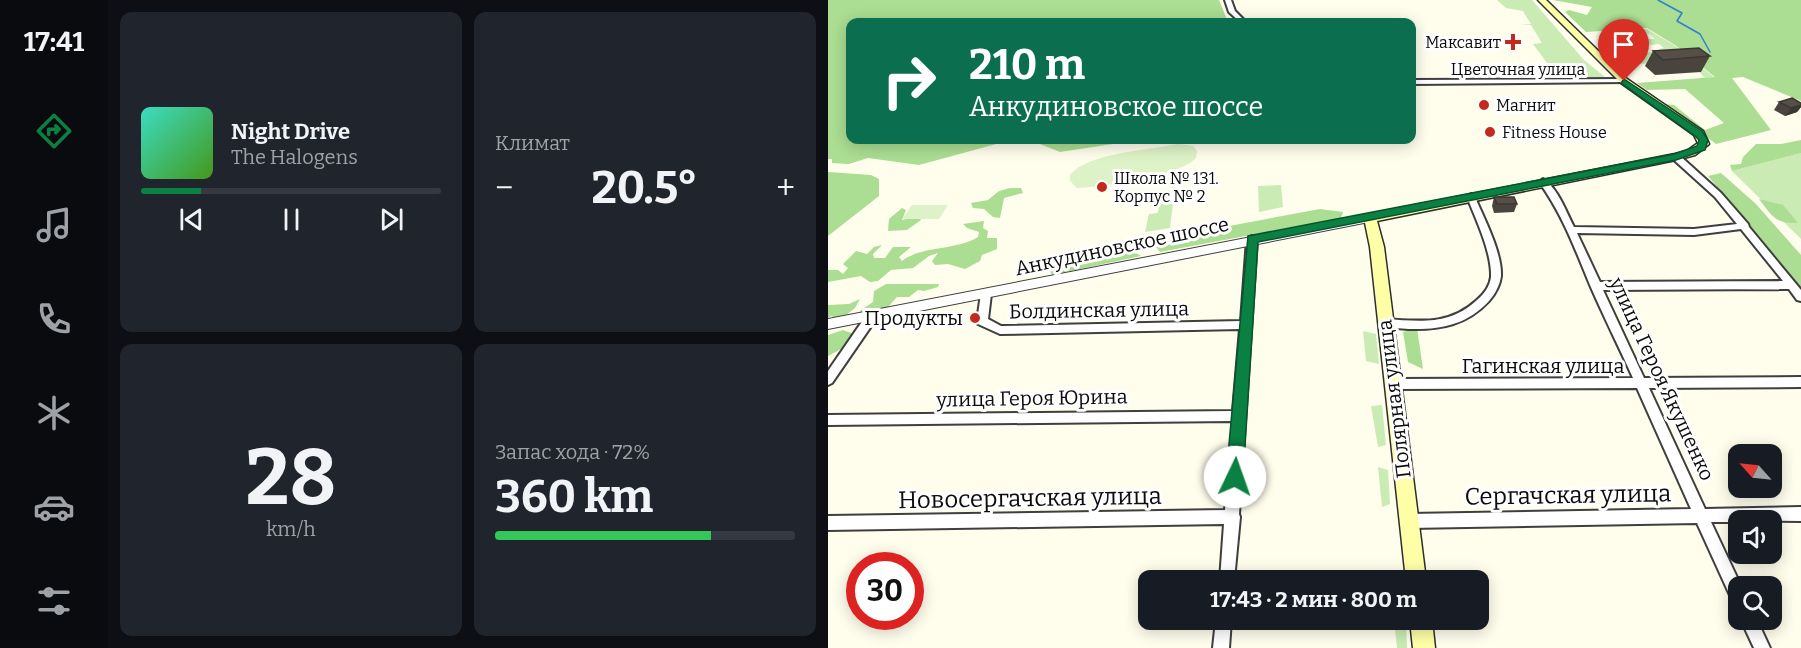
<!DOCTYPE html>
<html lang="ru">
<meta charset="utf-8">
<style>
body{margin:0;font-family:Bitter,serif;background:#20242c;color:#f1f3f6;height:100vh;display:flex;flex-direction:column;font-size:22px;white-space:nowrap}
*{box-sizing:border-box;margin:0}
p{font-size:20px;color:#9ea1a6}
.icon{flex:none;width:33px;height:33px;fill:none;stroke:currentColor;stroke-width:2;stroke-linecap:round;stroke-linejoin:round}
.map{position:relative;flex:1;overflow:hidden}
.panel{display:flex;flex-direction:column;gap:12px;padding:12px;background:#0d0f14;width:720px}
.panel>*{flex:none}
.hud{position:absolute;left:18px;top:18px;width:570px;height:126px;border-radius:12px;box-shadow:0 3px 15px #0003;background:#0b6e4f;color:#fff;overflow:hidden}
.needle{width:39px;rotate:297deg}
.controls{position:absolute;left:900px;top:444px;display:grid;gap:12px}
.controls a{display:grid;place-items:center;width:54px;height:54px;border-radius:12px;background:#171b24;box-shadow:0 3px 15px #0003;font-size:30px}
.speed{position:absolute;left:18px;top:552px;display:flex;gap:12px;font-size:30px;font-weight:700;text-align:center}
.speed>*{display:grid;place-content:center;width:78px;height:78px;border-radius:50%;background:#171b24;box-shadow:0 3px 15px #0003;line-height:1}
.speed .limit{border:9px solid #d22;background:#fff;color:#111}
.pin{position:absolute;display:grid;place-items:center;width:51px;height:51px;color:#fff;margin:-62px -26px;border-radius:50% 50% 50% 0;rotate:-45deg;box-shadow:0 0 6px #0007}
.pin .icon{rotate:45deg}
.me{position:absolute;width:66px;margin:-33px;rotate:3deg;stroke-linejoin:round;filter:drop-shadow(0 0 4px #0008)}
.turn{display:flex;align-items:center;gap:21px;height:126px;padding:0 24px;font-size:27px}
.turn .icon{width:78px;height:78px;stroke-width:2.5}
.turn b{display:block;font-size:42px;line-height:51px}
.big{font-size:45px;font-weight:700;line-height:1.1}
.panel .widget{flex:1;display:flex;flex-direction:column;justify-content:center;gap:9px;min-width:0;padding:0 21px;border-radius:12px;background:#20242c}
.panel .dial{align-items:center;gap:0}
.dial b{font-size:78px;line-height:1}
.song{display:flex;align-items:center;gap:18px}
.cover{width:72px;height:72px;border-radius:9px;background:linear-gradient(135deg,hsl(170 70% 55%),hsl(100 70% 35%))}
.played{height:6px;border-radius:3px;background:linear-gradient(90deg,#0b8043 20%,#363941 20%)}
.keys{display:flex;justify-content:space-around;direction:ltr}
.heat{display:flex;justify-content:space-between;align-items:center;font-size:33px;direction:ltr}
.charge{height:9px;border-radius:4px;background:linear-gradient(90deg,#34c759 72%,#363941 0)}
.panel .tiles{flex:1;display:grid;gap:12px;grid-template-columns:repeat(2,1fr)}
.trip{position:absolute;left:310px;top:570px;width:351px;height:60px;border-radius:12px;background:#171b24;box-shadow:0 3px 15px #0003;font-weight:700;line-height:60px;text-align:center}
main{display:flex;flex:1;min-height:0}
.tabs{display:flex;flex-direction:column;width:108px;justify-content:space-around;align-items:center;background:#090b0e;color:#9ea1a6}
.tabs .icon{width:42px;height:42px}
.tabs .on{color:#0b8043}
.tabs b{font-size:27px;color:#f1f3f6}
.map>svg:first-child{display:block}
.green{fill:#caebb3}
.forest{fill:#abdd92}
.pitch{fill:#ddf2c6}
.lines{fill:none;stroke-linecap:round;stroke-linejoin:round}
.stream{stroke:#3080d5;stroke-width:1.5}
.minor-casing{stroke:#3f3f3f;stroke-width:4}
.tertiary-casing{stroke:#3f3f3f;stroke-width:2}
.secondary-casing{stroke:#2e2e2e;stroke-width:3}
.minor{fill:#fff;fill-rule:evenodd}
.tertiary{fill:#fff;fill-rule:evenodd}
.secondary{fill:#feffa7;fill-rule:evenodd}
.wall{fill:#4a443e}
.shaded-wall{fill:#3c3732}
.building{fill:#564f48;stroke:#3c3732;stroke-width:1.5}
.route{fill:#0b8043;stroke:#07532c;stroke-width:1.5}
.poi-dot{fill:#c4291d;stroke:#fff;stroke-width:2}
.labels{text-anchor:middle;stroke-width:6;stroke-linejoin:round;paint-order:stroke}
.far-poi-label{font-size:16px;fill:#0c0c0c;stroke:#fff;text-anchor:start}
.far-street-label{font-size:16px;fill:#0c0c0c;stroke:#fff}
.street-label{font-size:20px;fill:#0c0c0c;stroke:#fff}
.poi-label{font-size:20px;fill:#0c0c0c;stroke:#fff;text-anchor:end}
.near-street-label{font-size:24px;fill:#0c0c0c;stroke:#fff}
</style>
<main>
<nav class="tabs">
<b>17:41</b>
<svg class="icon on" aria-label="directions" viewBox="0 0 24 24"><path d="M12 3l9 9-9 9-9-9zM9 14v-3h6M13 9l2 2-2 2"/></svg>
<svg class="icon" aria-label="music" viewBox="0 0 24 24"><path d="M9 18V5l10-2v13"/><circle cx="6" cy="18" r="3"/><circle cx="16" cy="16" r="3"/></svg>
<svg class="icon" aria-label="phone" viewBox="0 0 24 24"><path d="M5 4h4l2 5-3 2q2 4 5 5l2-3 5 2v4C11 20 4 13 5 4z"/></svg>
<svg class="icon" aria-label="climate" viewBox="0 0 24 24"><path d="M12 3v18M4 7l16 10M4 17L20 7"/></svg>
<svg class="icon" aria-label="car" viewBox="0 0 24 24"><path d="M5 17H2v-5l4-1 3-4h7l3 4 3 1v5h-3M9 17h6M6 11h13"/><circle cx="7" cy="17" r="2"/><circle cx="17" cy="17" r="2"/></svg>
<svg class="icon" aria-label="filters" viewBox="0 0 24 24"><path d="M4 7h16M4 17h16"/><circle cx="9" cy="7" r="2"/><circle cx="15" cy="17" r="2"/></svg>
</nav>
<section class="panel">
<div class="tiles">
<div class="widget">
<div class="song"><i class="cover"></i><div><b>Night Drive</b><p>The Halogens</p></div></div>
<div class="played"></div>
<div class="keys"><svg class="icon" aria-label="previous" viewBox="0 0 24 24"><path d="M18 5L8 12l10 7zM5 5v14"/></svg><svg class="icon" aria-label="pause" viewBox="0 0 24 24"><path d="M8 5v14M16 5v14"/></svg><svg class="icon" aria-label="next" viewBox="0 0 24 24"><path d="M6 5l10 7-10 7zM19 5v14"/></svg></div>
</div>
<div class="widget"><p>Климат</p>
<div class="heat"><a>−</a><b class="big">20.5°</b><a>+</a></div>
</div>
<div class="widget dial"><b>28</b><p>km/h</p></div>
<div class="widget"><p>Запас хода · 72%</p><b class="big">360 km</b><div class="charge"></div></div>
</div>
</section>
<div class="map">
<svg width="973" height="648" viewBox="0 0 973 648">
<rect width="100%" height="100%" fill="#fffdec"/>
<g class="green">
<polygon points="669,0 704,0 756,60 777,77 769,80 726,79 728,75 705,44 714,43 703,25 692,25 703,24 695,11 678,8"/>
<polygon points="819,29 846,45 886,77 877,78 863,63 855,61 810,64 811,66 791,69 786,64 795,63 770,36 794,32 776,36 808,57 822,52 835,53 831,49 836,48 831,44 823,45 814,39 827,39 822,34 797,30"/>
<polygon points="973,153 973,239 904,171"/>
<polygon points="453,185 455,207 431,212 430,186"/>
<polygon points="345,203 342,228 317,232 321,214 330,213 331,204"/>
<polygon points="535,331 548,334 551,364 538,361"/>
<polygon points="554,405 558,445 550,447 543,406"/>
<polygon points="550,467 560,470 562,504 554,507"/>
<polygon points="566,620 578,620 579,648 569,648"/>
</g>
<g class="forest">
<polygon points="0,0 391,0 400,22 22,22 22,140 183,140 91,165 40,158 21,164 4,163 4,159 0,159"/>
<polygon points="725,0 973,0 973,101 915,77 904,78 943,130 888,144 836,104 846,105 877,130 896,123 857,89 819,90 809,83 887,77 847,45 819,28 758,32 737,12 741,10 759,15 764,7"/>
<polygon points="202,140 311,140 232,152"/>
<polygon points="973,140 973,153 904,171 902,165 913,164 915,157 928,144 953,144"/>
<polygon points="0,172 43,175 51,179 51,196 0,236"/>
<polygon points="893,173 928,204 973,255 973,287 880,176"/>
<polygon points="182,188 193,188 195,193 176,198 172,218 165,217 156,209 145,208 143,203 160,200 171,191"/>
<path d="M 931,199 L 955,205 L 970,223 C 947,224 944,216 931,199 Z"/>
<polygon points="74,208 78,210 74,220 91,216 93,220 79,230 60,231 61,219"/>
<polygon points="492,209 515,212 513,218 332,252 328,247 353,242 353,235"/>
<path d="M 156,221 L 155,228 L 160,231 L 159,238 L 169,238 L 169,249 L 154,255 L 152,261 L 137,269 L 120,264 L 107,265 L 104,261 L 110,253 L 101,256 L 85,268 L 63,270 L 50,281 L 42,282 L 33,276 L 0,282 L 0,270 L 10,270 L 15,274 L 20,268 L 15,264 L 28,251 L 39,254 L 46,247 L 54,245 L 45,254 L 46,258 L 57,258 L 65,247 L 83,247 L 71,257 L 74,261 C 95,245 127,251 150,237 L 151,232 L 139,228 L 135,224 Z"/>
<polygon points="300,248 313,256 224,275 221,269 233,262"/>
<polygon points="58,284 111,284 110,287 96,291 90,290 81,297 69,297 60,307 36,315 32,311 45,302 46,291"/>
<polygon points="32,299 27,308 12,320 3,316 0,318 0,305 21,304"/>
<polygon points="589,328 595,369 580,362 575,332"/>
<polygon points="15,330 26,334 17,347 0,356 0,335"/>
</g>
<g class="pitch">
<path d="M 350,144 L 365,146 L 369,151 L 368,158 C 351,176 275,187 249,188 L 242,181 L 242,175 C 259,153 321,150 350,144 Z"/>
<polygon points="84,205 120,205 111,219 74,219"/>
</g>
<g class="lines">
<polyline class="stream" points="830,0 854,13 849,21 872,34 882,52"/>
<defs>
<g id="minor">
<polygon points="397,0 403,0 407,11 418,22 412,22 401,12"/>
<polygon points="796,79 799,81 798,82 584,84 584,80"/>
<path d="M 845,155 L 851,155 L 893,193 L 920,224 L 921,227 L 973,290 L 973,301 L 969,300 L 961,289 L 775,290 L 816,378 L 973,377 L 973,387 L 821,388 L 877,509 L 973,507 L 973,521 L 910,520 L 910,522 L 883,522 L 913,586 L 910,586 L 910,604 L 905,602 L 869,523 L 581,528 L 576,526 L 574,521 L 576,516 L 581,514 L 863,509 L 809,388 L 565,389 L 561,387 L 559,384 L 561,381 L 565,379 L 805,378 C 791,347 775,315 762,285 C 748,251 734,213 711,182 L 715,179 C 730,188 738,212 746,227 L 866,229 L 909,224 L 887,197 L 845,159 ZM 913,229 L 955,281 L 772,282 L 749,233 L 866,235 Z"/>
<path d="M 643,194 L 647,197 C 656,219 674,252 673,276 C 672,285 667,294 661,301 C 639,325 612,330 581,329 C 572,328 562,328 553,326 L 552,323 L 553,320 L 557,319 C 592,321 621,326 649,300 C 656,294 662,286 663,277 C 664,253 648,219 639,197 Z"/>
<polygon points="424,236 429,239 411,514 412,517 406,580 392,580 396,524 0,530 0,516 397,510 405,421 0,425 0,415 405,411 412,329 172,334 150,324 149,321 153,294 158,290 163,294 160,319 173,326 413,321 419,239"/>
<polygon points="44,312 48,313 49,316 48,319 4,383 0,385 0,371 40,313"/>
<polygon points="388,620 403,620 401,648 385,648"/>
<polygon points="913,620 929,620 942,648 926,648"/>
</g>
<polygon id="tertiary" points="542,214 546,215 546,221 0,329 0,319"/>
<g id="secondary">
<polygon points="710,0 718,0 799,79 875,131 881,144 867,155 848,160 549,221 556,247 598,580 578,580 542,247 536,218 538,215 847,154 859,151 870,143 866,135 793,83"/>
<polygon points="582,620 604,620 607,648 585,648"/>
</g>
</defs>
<use href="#minor" class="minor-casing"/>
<use href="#tertiary" class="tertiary-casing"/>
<use href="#secondary" class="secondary-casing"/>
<use href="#minor" class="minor"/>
<use href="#tertiary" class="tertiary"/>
<use href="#secondary" class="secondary"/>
</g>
<g class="wall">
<polygon points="786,30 812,37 808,44 796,46 783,38"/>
<polygon points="825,51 882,56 873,72 827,75 817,66"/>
<polygon points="951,102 973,103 973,107 969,112 957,116 946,110"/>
<polygon points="666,197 689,204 686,212 666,213 664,206"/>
</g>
<g class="shaded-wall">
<polygon points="812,37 808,44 796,46 799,39"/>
<polygon points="973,105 973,107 969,112 957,116 963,108"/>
</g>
<g class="building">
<polygon points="798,28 812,37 799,39 786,30"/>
<polygon points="871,48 882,56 835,60 825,51"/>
<polygon points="964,98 973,103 973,105 963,108 951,102"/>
<polygon points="666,197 686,197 689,204 669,204"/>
</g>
<polygon class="route" points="796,79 874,131 880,140 877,150 848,160 430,242 415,477 413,482 407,485 401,482 398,477 420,236 846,154 869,146 871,140 867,136 793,83"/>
<g class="poi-dot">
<path d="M682 33h6v6h6v6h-6v6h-6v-6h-6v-6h6z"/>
<circle cx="656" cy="105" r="6"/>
<circle cx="662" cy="132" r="6"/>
<circle cx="274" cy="187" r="6"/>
<circle cx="147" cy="318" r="6"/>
</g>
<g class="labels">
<g class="far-poi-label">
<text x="673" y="48" text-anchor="end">Максавит</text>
<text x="668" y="111">Магнит</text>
<text x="674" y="138">Fitness House</text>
<text x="286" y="184">Школа № 131.<tspan x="286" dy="18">Корпус № 2</tspan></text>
</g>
<g class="far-street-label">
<text x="690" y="75">Цветочная улица</text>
</g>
<g class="street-label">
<text transform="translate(294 246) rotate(-12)" y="7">Анкудиновское шоссе</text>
<text transform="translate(271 310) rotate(-1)" y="7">Болдинская улица</text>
<text x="715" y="373">Гагинская улица</text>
<text transform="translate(834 379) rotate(65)" y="7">улица Героя Якушенко</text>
<text transform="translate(204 398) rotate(-1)" y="7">улица Героя Юрина</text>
<text transform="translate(566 399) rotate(-97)" y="7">Полярная улица</text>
</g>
<g class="poi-label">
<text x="135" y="325">Продукты</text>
</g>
<g class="near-street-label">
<text transform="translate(740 495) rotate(-1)" y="8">Сергачская улица</text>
<text transform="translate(202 498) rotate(-1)" y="8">Новосергачская улица</text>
</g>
</g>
</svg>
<div class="controls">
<a><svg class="needle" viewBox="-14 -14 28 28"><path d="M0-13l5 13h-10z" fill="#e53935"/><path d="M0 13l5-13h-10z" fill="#9ea1a6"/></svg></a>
<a><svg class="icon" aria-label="sound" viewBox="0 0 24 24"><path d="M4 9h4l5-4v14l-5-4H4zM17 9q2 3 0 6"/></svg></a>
<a><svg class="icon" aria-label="search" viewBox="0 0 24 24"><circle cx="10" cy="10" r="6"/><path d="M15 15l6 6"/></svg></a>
</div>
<div class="speed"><div class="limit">30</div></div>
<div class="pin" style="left:796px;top:81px;background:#d93025"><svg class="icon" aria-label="arrive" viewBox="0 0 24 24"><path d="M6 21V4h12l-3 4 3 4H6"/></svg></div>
<svg class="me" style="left:407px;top:477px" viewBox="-20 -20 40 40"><circle r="19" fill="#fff"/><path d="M0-13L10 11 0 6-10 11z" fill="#0b8043"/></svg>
<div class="trip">17:43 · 2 мин · 800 m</div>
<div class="hud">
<div class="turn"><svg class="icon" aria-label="right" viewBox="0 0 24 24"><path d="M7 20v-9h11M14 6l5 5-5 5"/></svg><div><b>210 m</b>Анкудиновское шоссе</div></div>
</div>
</div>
</main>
